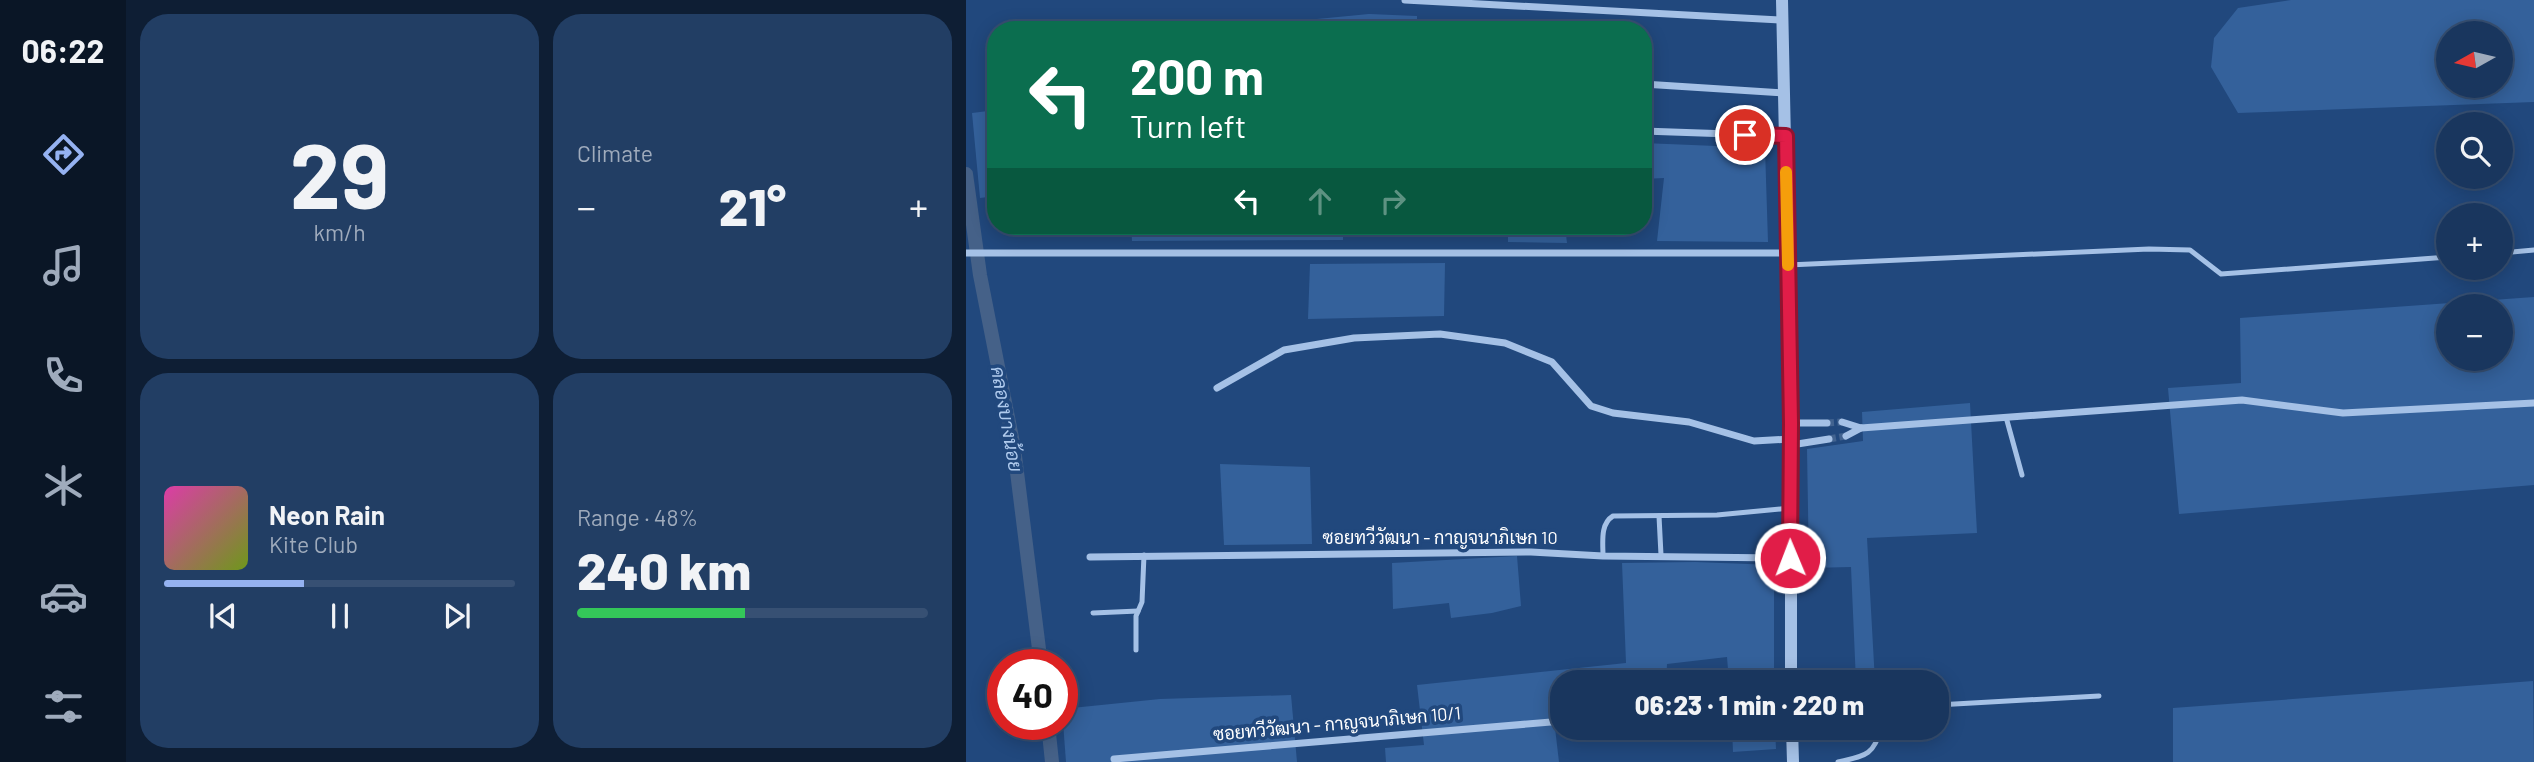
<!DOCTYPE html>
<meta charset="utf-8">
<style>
body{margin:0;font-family:Barlow,Sarabun,sans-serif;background:#223e64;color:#f1f3f6;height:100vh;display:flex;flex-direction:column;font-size:26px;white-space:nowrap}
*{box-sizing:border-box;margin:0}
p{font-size:23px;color:#9fabbc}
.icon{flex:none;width:38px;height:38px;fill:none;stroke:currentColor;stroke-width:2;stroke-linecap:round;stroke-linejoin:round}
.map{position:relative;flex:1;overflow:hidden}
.side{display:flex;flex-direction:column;gap:14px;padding:14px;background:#0e1e34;width:840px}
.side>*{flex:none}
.banner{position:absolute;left:21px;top:21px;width:665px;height:214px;border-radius:28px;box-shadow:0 4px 18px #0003,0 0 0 2px #375073;background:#0b6e4f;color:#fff;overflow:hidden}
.needle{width:46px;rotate:262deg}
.fabs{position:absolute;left:1470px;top:21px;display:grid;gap:14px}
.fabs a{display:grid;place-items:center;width:77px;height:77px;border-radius:50%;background:#19365e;box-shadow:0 4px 18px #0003,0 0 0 2px #375073;font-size:35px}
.speed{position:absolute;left:21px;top:649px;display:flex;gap:14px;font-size:35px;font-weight:700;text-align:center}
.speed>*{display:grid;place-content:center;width:91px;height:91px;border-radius:50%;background:#19365e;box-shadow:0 4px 18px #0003,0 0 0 2px #375073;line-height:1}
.speed .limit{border:10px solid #d22;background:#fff;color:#111}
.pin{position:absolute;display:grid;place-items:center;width:60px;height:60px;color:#fff;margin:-30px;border:4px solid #fff;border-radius:50%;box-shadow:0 2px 7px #0007}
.me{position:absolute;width:77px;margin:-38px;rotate:359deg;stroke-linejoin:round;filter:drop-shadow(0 0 5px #0008)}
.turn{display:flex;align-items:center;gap:24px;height:147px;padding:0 28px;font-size:32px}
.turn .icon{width:91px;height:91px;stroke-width:2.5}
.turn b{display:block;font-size:49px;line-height:60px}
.lanes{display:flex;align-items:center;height:66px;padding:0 28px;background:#0003;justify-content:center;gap:35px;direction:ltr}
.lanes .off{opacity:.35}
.big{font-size:52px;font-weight:800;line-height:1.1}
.side .tile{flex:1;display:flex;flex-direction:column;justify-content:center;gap:10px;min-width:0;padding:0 24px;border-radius:28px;background:#223e64}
.side .dial{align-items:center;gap:0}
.dial b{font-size:91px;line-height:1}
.song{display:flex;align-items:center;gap:21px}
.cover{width:84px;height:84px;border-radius:10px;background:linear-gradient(135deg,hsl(320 70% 55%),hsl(80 70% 35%))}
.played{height:7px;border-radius:4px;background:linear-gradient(90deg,#95b2f1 40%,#375073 40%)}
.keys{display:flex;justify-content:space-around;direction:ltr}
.heat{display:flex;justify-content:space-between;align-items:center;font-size:38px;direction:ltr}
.charge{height:10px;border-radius:5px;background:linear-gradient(90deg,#34c759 48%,#375073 0)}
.side .tiles{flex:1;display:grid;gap:14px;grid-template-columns:repeat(2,1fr)}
.trip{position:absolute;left:584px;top:670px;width:399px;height:70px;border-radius:28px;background:#19365e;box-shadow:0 4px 18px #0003,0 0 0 2px #375073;font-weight:800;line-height:70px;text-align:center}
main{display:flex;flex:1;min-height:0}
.tab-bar{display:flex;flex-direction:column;width:126px;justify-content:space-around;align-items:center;background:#0a1626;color:#9fabbc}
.tab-bar .icon{width:49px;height:49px}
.tab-bar .active{color:#95b2f1}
.tab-bar b{font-size:32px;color:#f1f3f6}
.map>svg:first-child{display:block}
.green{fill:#34619b;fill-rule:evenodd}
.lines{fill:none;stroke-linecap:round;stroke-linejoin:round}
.canal{stroke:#456188;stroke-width:14}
.minor-tunnel{stroke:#426390;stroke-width:7;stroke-dasharray:7 3.5;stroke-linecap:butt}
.service{stroke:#a5c1e6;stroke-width:5}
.minor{stroke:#a5c1e6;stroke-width:7}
.tertiary{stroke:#a5c1e6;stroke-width:12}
.route-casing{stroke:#92132f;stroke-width:18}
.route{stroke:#e11d48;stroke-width:12}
.slow{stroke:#f59e0b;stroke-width:12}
.labels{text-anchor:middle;stroke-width:7;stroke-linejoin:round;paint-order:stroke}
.street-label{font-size:18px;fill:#fff;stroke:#21487d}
.water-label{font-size:19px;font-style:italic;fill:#b0cbee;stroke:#21487d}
</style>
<main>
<nav class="tab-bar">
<b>06:22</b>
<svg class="icon active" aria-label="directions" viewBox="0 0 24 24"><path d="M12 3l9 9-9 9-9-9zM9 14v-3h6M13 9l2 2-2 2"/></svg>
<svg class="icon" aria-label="music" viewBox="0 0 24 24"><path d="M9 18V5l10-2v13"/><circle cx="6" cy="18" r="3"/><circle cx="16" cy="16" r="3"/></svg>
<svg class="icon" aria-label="phone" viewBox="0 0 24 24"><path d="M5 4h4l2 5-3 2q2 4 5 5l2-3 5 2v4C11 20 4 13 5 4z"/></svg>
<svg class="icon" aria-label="climate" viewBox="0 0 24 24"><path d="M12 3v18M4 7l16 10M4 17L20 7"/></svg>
<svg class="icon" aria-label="car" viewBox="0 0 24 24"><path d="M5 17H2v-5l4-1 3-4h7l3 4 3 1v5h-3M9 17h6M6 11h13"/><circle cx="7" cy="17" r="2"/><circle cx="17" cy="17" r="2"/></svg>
<svg class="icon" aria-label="filters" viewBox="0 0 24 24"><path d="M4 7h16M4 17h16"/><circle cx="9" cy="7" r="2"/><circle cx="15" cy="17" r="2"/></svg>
</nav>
<section class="side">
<div class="tiles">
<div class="tile dial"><b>29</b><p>km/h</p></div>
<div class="tile"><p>Climate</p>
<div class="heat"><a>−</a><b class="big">21°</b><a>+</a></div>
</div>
<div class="tile">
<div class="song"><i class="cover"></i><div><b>Neon Rain</b><p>Kite Club</p></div></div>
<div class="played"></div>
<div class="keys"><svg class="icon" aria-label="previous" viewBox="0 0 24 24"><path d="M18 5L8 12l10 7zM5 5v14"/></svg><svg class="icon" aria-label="pause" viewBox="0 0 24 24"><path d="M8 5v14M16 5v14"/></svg><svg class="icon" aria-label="next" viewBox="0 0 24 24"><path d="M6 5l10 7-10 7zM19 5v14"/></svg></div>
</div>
<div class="tile"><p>Range · 48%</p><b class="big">240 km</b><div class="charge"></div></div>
</div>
</section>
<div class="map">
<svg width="1568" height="762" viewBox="0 0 1568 762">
<rect width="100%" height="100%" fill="#21487d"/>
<g class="green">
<path d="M 1325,0 L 1568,0 L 1568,102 L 1272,113 L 1245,67 L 1248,38 L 1272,8 ZM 1482,33 L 1535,33 L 1535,86 L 1482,86 Z"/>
<polygon points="403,14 451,16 451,30 237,30"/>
<polygon points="30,110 30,196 14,198 6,113"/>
<polygon points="677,143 799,148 802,242 691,241 698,178 677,179"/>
<polygon points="165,226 377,226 377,240 166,241"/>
<polygon points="542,226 599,226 601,243 542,242"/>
<polygon points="479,263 478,316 342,319 344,264"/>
<path d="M 1568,297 L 1568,485 L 1213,514 L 1202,388 L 1275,383 L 1274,318 ZM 1482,306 L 1535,306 L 1535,359 L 1482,359 Z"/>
<polygon points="1004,403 1011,533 901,538 909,682 890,682 885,567 843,568 841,449 897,441 896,412"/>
<polygon points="254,464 344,467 346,544 258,545"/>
<polygon points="551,556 555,606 526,613 485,618 483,603 427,609 426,563"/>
<polygon points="729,562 808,565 808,682 763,682 761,657 701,664 700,682 597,682 597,710 587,711 593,762 420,762 419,748 458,745 451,685 660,663 656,563"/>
<polygon points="1567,681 1568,762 1207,762 1207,708"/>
<polygon points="325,695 331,762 100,762 96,709 194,699"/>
<polygon points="766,728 809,728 810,749 767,752"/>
</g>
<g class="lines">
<g class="canal">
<polyline points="0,174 14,275 48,448 75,665"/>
<polyline points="82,724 86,762"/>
</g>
<g class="minor-tunnel">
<polyline points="861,423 876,422"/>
<polyline points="863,439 880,436"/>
</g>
<g class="service">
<polyline points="1535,253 1568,250"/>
<polyline points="822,265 1183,249 1224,250 1255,274 1482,257"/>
<polyline points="1040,417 1056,475"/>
<polyline points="693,516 695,555"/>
<path d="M 637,556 C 637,542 634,524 647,516 L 751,515 L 824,508"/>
<polyline points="127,613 172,611"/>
<polyline points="170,650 170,616 176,602 178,555"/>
<polyline points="971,705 1133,696"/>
<path d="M 872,762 C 898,756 908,756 915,728"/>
</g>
<g class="minor">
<polyline points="439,0 816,20"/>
<polyline points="677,84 818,93"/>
<polyline points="677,131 820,136"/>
<polyline points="0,253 822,253"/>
<polyline points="251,388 318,350 388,338 474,334 539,343 586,362 625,406 647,413 723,422 788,441 825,439"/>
<polyline points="876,422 895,428 1276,400 1377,413 1568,403"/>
<polyline points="825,423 861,423"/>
<polyline points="880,436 895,428"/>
<polyline points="825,445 863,439"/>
<polyline points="124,557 565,552 637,556 824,558"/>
<polyline points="148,759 597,721"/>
</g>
<g class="tertiary">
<polyline points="816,0 825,423 825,682"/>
<polyline points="826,728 827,762"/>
</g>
</g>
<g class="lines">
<defs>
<polyline id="route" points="779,135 820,136 825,423 824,558"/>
</defs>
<use href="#route" class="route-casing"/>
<use href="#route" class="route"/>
<polyline class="slow" points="820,172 822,265"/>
</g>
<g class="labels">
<g class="street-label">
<text x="474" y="544">ซอยทวีวัฒนา - กาญจนาภิเษก 10</text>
<text transform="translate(371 724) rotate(-5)" y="6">ซอยทวีวัฒนา - กาญจนาภิเษก 10/1</text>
</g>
<g class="water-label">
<text transform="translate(41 419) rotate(80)" y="7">คลองบางน้อย</text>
</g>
</g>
</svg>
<div class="fabs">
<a><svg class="needle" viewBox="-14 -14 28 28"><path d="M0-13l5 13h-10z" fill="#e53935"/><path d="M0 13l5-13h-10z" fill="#9fabbc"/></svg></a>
<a><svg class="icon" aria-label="search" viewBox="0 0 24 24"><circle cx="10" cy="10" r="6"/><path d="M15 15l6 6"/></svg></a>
<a>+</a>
<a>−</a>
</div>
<div class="speed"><div class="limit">40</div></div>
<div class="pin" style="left:779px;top:135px;background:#d93025"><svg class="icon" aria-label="arrive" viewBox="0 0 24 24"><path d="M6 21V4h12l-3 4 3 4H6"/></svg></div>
<svg class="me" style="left:824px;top:558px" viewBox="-20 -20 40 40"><circle r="17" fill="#e11d48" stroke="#fff" stroke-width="3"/><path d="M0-11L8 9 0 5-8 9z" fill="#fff"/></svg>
<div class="trip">06:23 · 1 min · 220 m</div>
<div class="banner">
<div class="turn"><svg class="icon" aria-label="left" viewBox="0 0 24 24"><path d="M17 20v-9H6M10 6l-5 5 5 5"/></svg><div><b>200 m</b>Turn left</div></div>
<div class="lanes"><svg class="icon" aria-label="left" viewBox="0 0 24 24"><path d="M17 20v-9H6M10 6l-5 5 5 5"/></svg><svg class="icon off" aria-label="ahead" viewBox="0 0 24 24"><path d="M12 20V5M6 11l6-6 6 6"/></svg><svg class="icon off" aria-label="right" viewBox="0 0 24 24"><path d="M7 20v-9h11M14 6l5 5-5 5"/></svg></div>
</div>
</div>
</main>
